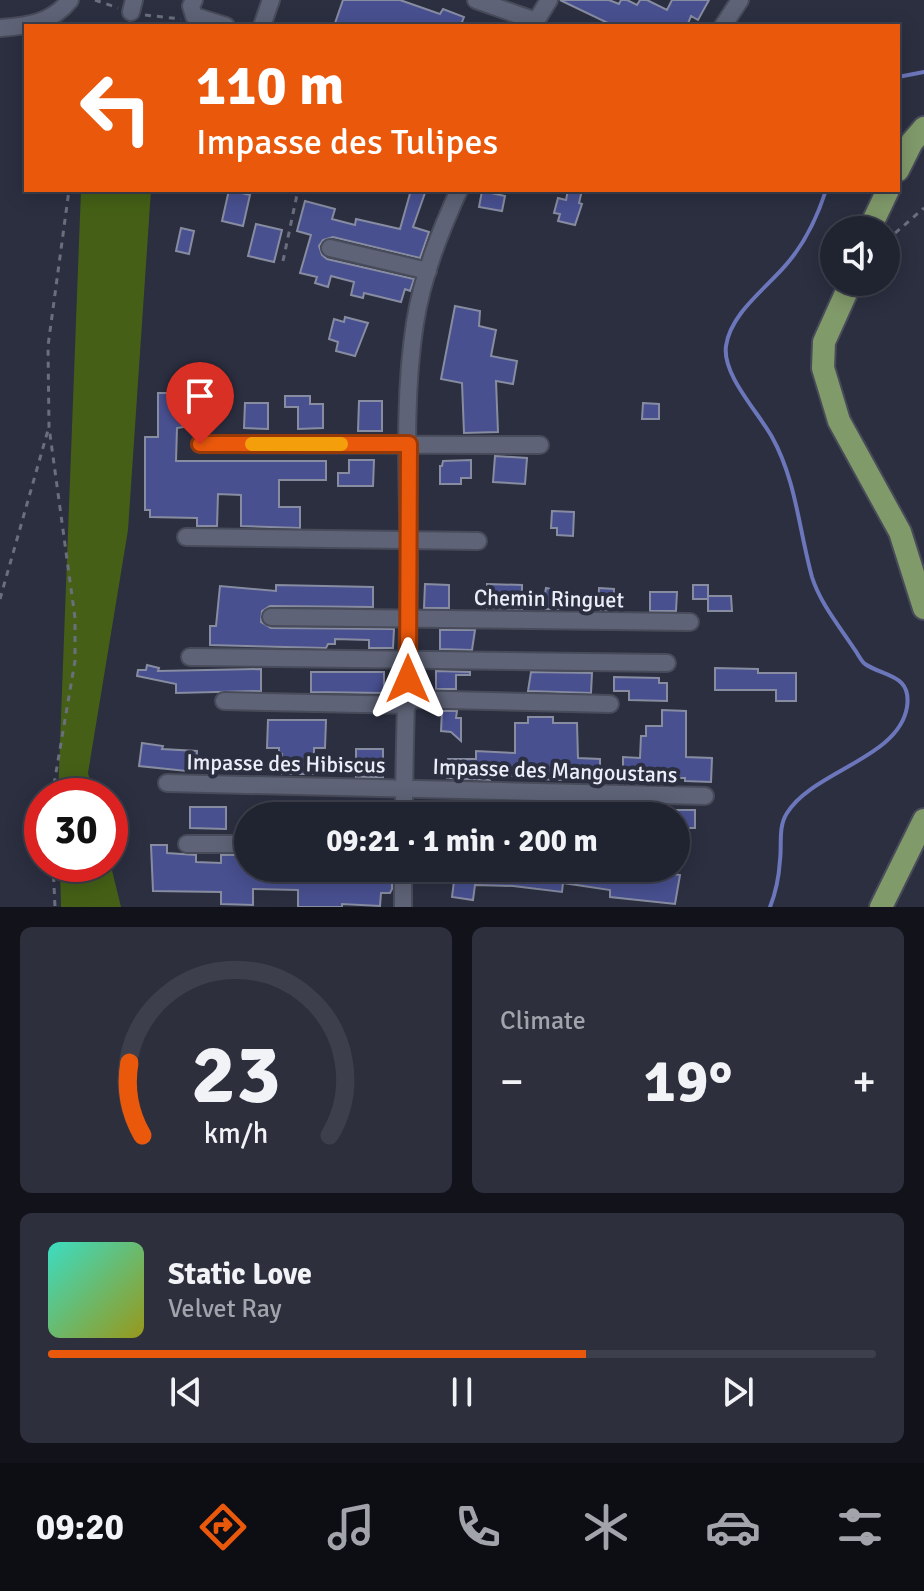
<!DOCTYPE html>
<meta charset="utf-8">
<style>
body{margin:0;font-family:Signika,sans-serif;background:#2d2f3c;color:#f1f3f6;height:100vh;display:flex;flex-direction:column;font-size:30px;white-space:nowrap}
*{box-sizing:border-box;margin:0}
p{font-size:26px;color:#a2a4ab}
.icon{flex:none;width:44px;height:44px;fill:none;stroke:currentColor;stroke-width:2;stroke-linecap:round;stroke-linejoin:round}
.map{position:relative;height:907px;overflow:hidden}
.side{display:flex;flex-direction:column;gap:20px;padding:20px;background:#12131a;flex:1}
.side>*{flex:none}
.hud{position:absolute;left:24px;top:24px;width:876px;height:168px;border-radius:0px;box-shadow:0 4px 20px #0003,0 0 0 2px #3d404c;background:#ea580c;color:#fff;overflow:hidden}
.controls{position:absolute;left:820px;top:216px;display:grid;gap:16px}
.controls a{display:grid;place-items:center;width:80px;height:80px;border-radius:50%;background:#202330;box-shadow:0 4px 20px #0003,0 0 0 2px #3d404c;font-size:40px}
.speed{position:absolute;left:24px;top:778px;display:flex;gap:16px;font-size:40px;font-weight:700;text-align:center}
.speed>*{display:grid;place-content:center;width:104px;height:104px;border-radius:50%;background:#202330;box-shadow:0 4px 20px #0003,0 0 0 2px #3d404c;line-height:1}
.speed .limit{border:12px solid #d22;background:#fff;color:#111}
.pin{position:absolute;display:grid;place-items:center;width:68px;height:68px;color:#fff;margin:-82px -34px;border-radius:50% 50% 50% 0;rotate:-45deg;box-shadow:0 0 8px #0007}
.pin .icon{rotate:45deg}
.me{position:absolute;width:88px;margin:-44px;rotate:0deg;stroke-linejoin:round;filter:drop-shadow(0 0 6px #0008)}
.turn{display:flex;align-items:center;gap:28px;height:168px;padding:0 40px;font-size:36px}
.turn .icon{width:104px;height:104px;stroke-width:2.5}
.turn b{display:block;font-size:56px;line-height:68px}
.big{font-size:60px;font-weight:700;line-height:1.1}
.side .card{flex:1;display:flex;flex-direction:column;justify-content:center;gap:12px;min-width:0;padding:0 28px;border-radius:12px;background:#2d2f3c}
.side .dial{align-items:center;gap:0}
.dial svg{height:208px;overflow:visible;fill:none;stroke:#3d404c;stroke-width:7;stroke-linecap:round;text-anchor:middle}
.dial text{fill:#f1f3f6;stroke:none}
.song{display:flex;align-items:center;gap:24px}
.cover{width:96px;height:96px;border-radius:12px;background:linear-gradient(135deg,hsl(170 70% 55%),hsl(60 70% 35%))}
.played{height:8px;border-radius:4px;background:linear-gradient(90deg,#ea580c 65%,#3d404c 65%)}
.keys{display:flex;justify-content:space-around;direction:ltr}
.heat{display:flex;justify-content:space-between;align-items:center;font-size:44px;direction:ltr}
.side .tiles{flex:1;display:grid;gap:20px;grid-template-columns:1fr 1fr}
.card:last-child{grid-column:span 2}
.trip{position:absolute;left:234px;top:802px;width:456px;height:80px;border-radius:40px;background:#202330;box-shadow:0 4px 20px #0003,0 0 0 2px #3d404c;font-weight:700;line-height:80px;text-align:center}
.dock{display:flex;height:128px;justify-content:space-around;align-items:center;background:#0d0e13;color:#a2a4ab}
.dock .icon{width:56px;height:56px}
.dock .on{color:#ea580c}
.dock b{font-size:36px;color:#f1f3f6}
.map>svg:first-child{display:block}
.forest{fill:#456016}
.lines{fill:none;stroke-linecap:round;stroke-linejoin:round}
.stream{stroke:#6c76ba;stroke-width:4}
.building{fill:#485090;stroke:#878ca1;stroke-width:2}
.minor-casing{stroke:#484b59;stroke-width:20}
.major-casing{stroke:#484b59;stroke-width:26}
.path{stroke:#6a6e7d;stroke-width:3;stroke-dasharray:6 6;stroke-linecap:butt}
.minor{stroke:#5e6377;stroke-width:16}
.major{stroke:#819a6a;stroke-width:22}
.route-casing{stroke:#983908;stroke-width:20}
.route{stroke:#ea580c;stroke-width:14}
.slow{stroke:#f59e0b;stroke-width:14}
.labels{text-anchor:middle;stroke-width:8;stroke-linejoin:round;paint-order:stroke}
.street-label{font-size:22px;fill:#ebeef9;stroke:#2b2f40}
</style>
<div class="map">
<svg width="924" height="907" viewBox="0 0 924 907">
<rect width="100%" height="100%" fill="#2b2f40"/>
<g class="forest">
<polygon points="81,190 151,190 128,530 88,773 94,796 58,796"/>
<polygon points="110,862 121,907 61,907 60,864"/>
</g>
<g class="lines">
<g class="stream">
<polyline points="898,77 924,72"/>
<path d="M 770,907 C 776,892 779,876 780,860 C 782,844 778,827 787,813 C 813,771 899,758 907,707 C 912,674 884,677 865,664 C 861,661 858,654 855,650 C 840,627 820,603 812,577 C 799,530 796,480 772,437 C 759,413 722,375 726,346 C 731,311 770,286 790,260 C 807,239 818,215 826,190"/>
</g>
</g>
<g class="building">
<polygon points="343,0 400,0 440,14 443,9 464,17 462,22 468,26 334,26"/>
<polygon points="560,0 609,0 619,4 621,0 627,0 637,5 640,0 647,0 667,10 672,0 709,0 698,20 691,16 687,26 614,26"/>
<polygon points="229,190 250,195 243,226 222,221"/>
<polygon points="411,190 426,190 413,227 429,232 420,258 333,237 323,240 319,246 322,255 327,259 414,279 410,291 405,289 401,302 364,293 363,298 351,295 354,282 331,276 328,287 315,283 317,277 300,273 311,235 297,231 305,201 335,209 332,219 355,225 356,219 400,229"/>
<polygon points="568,190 582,190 579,203 582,204 575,225 558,221 560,214 554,213 558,198 566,200"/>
<polygon points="482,191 505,196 502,211 479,207"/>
<polygon points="256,224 282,230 274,262 248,256"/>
<polygon points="181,228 194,231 189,254 176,251"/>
<polygon points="455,306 480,311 479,326 496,330 491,356 517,361 513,384 496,381 498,432 464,433 462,383 441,379"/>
<polygon points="345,317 368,323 355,356 336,351 338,342 329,339 334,319 344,322"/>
<polygon points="158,393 183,393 184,427 177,428 176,461 326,461 326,480 279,480 279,507 300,507 300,528 241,526 241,495 218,494 217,526 197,526 197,518 150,517 150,510 145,510 145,437 158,437"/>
<polygon points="285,396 310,396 310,404 323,404 323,428 298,429 298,407 285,407"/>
<polygon points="359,401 382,401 382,431 358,431"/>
<polygon points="245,403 268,403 268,429 244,428"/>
<polygon points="643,403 659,404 659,419 642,419"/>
<polygon points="495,456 527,458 525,484 493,482"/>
<polygon points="349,460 374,460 373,486 338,486 338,473 349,473"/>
<polygon points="471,460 471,478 461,478 461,484 440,484 440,466 442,466 443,461"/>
<polygon points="552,511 574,512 573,536 557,535 557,528 551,528"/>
<polygon points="425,584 449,585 449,608 424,608"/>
<polygon points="487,584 522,585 522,609 487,608"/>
<polygon points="276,585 373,587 373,607 270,606 262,611 261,622 271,628 394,629 393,648 369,648 369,640 335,639 335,644 328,644 326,648 210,645 210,626 216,626 220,586 276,591"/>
<polygon points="693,585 708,585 708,598 708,596 731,596 732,611 708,611 708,599 693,599"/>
<polygon points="546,588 562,591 559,609 542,609"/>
<polygon points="599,588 614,589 613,610 598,610"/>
<polygon points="650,592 677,592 676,611 650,611"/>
<polygon points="440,630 475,630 472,650 440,649"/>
<polygon points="147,665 159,668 158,671 261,669 261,691 176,693 176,684 137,676 138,670 146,670"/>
<polygon points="715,668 758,669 758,673 796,673 796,701 776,701 776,690 715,690"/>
<polygon points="436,671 470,672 470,675 456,675 456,689 436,689"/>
<polygon points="311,672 384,672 384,693 311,692"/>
<polygon points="531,672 592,673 591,693 528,691"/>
<polygon points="614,677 659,678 659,683 667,683 667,701 629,700 629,691 614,691"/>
<polygon points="662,710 686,711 686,757 712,758 711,782 685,781 685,778 630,778 630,773 623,773 623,757 640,758 641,736 646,736 646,726 662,726"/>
<polygon points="442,711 457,711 456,718 461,718 461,741 451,732 441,731"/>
<polygon points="528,717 553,717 553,723 577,723 578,758 600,759 600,781 533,779 498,774 498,776 490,776 490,780 447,778 448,759 476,759 476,751 515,753 515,723 528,723"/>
<polygon points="268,720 326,720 325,748 314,748 314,774 282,774 282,754 279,754 279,748 267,748"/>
<polygon points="142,743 163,746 162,749 197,751 196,772 139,766"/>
<rect x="356" y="749" width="27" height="28"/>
<rect x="283" y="801" width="26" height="15"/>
<polygon points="445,801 477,802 476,816 444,816"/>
<polygon points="190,807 226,807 226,829 190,828"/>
<rect x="676" y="810" width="19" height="18"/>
<polygon points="151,845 167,845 167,853 196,855 196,862 221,863 221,855 248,855 248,868 384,868 384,873 392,873 392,889 390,893 381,893 380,906 342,904 342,907 298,907 298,890 253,889 253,905 221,904 221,892 153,891"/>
<polygon points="458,868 594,868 594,871 602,872 646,878 647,870 680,875 675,904 610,897 610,890 563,883 562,892 513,886 475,885 473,900 452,897 455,873 457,873"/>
</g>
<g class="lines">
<defs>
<g id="minor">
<polyline points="194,0 191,6 194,16 226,26"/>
<polyline points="476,0 536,21"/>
<polyline points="131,12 134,0"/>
<polyline points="262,26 271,0"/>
<polyline points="533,26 549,0"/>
<polyline points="723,26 740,0"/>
<path d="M 0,28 C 28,26 52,23 70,0"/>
<polyline points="330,248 428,271"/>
<polyline points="200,444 540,445"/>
<polyline points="186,537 478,541"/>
<polyline points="271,617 690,622"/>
<polyline points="190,657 667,663"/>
<polyline points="408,699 610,704"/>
<polyline points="224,701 408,705"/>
<polyline points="167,783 705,796"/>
<path d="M 404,816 C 404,737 408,658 409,578 C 409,494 402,406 415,323 C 422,277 440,232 459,190"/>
<polyline points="187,844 248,844"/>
<polyline points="403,907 403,868"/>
</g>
<g id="major">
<polyline points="898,170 912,142 924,128"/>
<polyline points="869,230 888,190"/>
<polyline points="851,282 824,342 823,368 839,421 900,532 924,608"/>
<polyline points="881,907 924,820"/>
</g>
</defs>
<use href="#minor" class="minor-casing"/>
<use href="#major" class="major-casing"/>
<g class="path">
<polyline points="95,0 118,8"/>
<polyline points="145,15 181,19"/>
<polyline points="886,241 924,208"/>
<polyline points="283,261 298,190"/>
<polyline points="0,599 48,430"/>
<polyline points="52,796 75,661 75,618 49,427 48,346 69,190"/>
<polyline points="53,864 55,907"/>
</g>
<use href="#minor" class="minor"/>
<use href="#major" class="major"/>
</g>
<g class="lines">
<defs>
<polyline id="route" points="200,444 409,444 408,679"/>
</defs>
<use href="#route" class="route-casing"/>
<use href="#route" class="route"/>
<polyline class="slow" points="252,444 341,444"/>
</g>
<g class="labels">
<g class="street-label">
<text transform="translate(549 598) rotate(1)" y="8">Chemin Ringuet</text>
<text transform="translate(286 763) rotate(1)" y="8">Impasse des Hibiscus</text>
<text transform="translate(555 770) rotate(2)" y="8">Impasse des Mangoustans</text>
</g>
</g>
</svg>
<div class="controls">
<a><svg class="icon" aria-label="sound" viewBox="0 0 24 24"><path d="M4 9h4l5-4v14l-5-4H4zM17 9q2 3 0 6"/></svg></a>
</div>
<div class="speed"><div class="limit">30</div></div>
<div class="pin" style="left:200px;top:444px;background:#d93025"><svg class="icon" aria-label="arrive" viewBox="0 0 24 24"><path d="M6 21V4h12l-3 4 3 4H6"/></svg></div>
<svg class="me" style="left:408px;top:679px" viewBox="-20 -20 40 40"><path d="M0-17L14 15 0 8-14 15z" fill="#ea580c" stroke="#fff" stroke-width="4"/></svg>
<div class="trip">09:21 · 1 min · 200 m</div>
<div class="hud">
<div class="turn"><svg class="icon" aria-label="left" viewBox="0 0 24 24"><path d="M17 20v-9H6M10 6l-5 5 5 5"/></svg><div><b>110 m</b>Impasse des Tulipes</div></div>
</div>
</div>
<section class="side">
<div class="tiles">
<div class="card dial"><svg viewBox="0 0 100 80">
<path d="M14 69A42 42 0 1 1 86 69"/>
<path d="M14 69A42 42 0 0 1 9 41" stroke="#ea580c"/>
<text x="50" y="56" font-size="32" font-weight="700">23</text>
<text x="50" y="72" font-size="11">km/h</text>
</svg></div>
<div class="card"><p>Climate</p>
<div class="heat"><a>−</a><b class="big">19°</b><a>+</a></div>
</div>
<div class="card">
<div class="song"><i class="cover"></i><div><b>Static Love</b><p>Velvet Ray</p></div></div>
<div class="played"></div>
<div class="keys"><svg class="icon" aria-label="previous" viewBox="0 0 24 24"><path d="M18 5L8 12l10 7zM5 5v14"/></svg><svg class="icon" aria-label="pause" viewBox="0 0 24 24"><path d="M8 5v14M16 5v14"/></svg><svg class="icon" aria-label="next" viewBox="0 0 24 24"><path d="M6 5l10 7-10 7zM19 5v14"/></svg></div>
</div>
</div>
</section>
<nav class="dock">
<b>09:20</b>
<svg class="icon on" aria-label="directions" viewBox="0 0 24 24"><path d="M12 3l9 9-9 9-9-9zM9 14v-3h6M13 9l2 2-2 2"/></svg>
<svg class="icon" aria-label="music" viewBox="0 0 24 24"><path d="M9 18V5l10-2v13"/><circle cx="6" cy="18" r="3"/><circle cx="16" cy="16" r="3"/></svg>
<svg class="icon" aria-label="phone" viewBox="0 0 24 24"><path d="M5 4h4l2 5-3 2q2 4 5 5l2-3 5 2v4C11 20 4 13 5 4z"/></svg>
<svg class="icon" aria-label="climate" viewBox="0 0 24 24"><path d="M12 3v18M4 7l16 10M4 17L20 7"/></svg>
<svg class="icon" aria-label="car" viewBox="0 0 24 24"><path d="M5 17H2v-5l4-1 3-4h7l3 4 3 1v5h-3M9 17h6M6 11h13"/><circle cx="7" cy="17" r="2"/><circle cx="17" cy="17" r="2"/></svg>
<svg class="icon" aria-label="filters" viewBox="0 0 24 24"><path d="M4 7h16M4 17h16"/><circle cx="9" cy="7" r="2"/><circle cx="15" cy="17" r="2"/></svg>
</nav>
